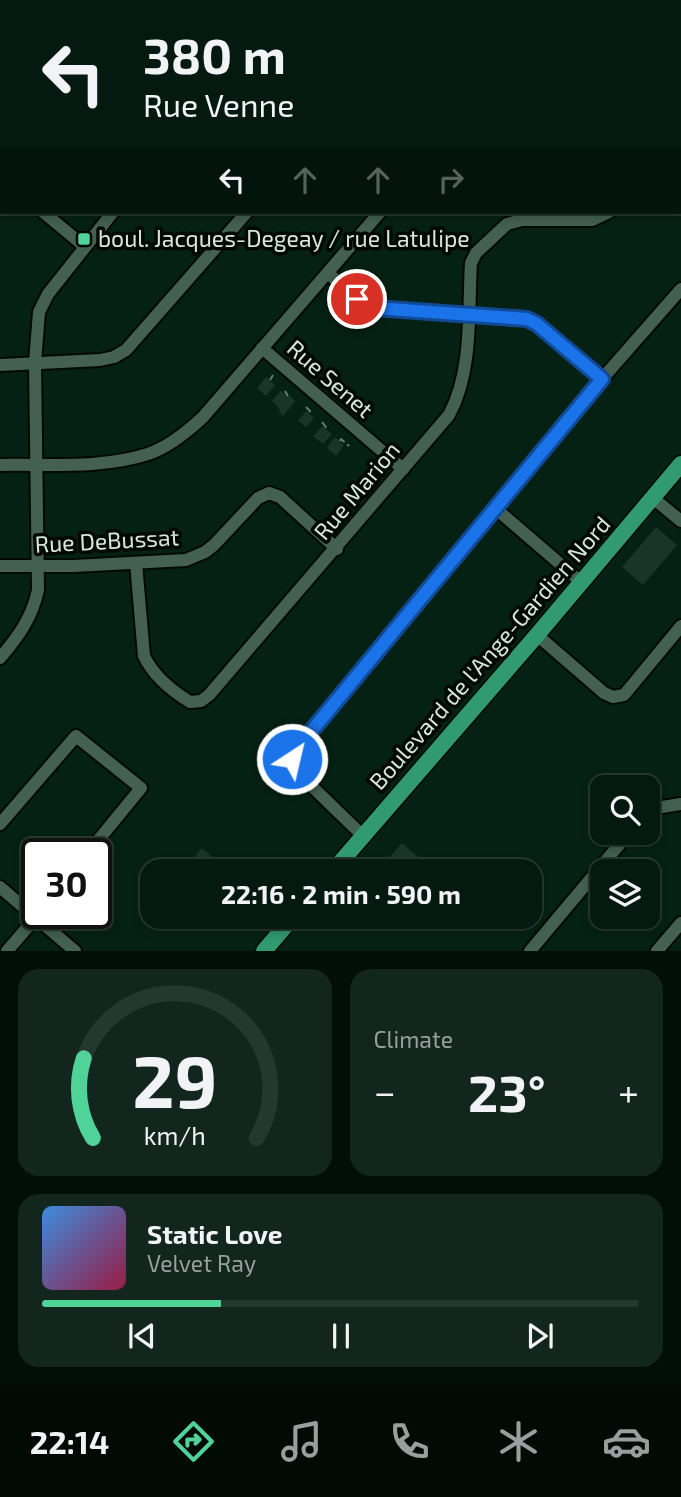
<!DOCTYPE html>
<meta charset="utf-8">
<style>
body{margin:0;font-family:"Exo 2",sans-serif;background:#12261d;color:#f1f3f6;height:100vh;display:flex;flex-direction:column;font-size:26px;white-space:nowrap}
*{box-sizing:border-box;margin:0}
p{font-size:23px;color:#97a09e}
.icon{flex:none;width:38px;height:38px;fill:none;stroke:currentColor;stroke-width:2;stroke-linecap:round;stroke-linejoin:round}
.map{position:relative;height:951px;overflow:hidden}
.panel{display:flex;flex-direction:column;gap:18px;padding:18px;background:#020e08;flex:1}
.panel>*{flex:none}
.guide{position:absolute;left:0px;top:0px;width:682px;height:214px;box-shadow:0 4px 10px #0003,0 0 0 2px #25382f;background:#04190f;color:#f1f3f6;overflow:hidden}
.controls{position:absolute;left:590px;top:775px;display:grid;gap:14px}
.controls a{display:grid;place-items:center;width:70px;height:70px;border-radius:14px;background:#04190f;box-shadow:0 4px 10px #0003,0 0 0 2px #25382f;font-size:35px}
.speed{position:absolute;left:21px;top:838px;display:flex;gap:14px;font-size:35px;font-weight:700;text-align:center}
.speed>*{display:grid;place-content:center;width:91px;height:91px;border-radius:50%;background:#04190f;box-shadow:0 4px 10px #0003,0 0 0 2px #25382f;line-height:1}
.speed .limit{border:4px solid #111;border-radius:10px;background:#fff;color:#111}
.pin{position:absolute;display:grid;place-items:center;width:60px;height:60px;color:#fff;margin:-30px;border:4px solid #fff;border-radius:50%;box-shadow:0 2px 7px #0007}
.me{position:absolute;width:77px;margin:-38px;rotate:35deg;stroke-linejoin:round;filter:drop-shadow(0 0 5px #0008)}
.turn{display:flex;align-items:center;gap:24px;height:147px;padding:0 28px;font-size:32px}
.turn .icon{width:91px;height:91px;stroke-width:2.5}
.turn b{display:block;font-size:49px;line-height:60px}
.lanes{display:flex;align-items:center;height:66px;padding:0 28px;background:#0003;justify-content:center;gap:35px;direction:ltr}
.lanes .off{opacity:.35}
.big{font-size:52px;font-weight:700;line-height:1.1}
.panel .tile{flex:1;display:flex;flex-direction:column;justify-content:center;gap:10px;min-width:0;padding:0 24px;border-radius:21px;background:#12261d}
.panel .dial{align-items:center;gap:0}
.dial svg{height:182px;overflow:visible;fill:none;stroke:#25382f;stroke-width:7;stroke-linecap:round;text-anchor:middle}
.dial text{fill:#f1f3f6;stroke:none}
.song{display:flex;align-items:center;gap:21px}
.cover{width:84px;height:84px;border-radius:10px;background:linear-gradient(135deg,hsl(210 70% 55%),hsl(340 70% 35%))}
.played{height:7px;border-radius:4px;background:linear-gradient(90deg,#50d398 30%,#25382f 30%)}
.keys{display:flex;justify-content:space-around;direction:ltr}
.heat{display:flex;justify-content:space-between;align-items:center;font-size:38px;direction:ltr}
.panel .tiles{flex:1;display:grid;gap:18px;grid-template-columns:1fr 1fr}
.tile:last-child{grid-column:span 2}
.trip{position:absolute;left:140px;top:859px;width:402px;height:70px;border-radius:21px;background:#04190f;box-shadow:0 4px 10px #0003,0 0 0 2px #25382f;font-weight:700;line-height:70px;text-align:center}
.dock{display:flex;height:112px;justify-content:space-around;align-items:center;background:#020a06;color:#97a09e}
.dock .icon{width:49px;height:49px}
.dock .current{color:#50d398}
.dock b{font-size:32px;color:#f1f3f6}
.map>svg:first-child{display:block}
.building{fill:#193527}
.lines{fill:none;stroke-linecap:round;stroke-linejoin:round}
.minor-casing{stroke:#000a02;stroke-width:16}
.major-casing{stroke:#000a02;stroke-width:19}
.path{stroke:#657c71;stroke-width:2;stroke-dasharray:7 3.5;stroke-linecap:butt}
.minor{stroke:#436050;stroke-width:12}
.major{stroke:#319a6f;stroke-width:16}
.route-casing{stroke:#114b97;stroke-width:18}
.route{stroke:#1a73e8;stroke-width:12}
.poi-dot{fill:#50d398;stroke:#010804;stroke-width:2.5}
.labels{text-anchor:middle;stroke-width:7;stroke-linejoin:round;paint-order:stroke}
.poi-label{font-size:23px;fill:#d6e7dd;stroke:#010804;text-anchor:start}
.street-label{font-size:23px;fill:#d6e7dd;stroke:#010804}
</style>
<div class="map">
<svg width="681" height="951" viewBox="0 0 681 951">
<rect width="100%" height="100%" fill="#052114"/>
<g class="building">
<polygon points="266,377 275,385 266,396 257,388"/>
<polygon points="281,391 290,397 291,396 295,402 283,416 278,411 280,409 272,401"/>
<polygon points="306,411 314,418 306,427 298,421"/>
<polygon points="323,426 332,434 323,444 313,436"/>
<polygon points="335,437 344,445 336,456 327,448"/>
<polygon points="656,527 677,545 643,585 622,567"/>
<polygon points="402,843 431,868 428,872 388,872 382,866"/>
<polygon points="202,848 230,872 183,872"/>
</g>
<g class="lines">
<defs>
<g id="minor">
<polyline points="80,0 82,2"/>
<polyline points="589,0 590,2"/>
<polyline points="147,2 148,0"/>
<polyline points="290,2 292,0"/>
<polyline points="421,2 423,0"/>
<polyline points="563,2 564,0"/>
<polyline points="681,128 681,127"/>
<polyline points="0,181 2,182"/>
<polyline points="43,212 84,246"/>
<polyline points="328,273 363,305 371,307 527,319 537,324 602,379"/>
<polyline points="262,348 403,469"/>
<polyline points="0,365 100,360 114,357 126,350 247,212"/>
<path d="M 0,465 C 49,464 101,469 148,454 C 169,447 187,432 203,417 L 380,212"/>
<polyline points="653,498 681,521"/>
<polyline points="495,508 581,582"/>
<path d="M 136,563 L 144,656 C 153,675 172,691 190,702 L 201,701 L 209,695 L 449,415 C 473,371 468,312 471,263 L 476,253 L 507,224 L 522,220 L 592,220 L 609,212"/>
<polyline points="0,566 74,566 186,560 205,552 214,545 258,498 269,493 280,497 337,549"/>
<polyline points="537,635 604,693 613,697 624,695 681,626"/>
<path d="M 0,658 C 18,637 32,618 38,590 L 35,363 L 39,312 L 48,294 L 113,212"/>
<polyline points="648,812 656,808 681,804"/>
<polyline points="0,824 76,736 141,788 87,854"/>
<polyline points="363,836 295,770 292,759 295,752 602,379 681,289"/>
<polyline points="0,887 75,951"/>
<polyline points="7,951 39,914"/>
<polyline points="530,951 629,833"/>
<polyline points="657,951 681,923"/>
</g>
<g id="major">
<polyline points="332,872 537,635 681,464"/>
<polyline points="264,951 293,917"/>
</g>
</defs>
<use href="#minor" class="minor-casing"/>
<use href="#major" class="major-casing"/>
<g class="path">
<polyline points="0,82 2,83"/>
<polyline points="270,380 273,375"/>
<polyline points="285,391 288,396"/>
<polyline points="306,407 310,411 308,413"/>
<polyline points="322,422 328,430"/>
<polyline points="340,441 341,439 349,446"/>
</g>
<use href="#minor" class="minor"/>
<use href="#major" class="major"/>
</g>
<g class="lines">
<defs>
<polyline id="route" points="292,759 295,751 602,379 537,324 527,319 375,308 363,305 357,299"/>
</defs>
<use href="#route" class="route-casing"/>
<use href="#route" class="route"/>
</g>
<rect class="poi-dot" x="77" y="232" width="14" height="14" rx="3.5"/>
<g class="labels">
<g class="poi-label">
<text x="98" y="247">boul. Jacques-Degeay / rue Latulipe</text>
</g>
<g class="street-label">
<text transform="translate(330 379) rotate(41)" y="8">Rue Senet</text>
<text transform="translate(357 491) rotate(-50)" y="8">Rue Marion</text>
<text transform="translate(107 541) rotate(-3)" y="8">Rue DeBussat</text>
<text transform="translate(490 653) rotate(-49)" y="8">Boulevard de l'Ange-Gardien Nord</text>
</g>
</g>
</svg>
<div class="controls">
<a><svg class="icon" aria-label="search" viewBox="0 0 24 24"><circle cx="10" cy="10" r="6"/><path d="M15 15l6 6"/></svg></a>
<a><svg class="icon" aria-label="layers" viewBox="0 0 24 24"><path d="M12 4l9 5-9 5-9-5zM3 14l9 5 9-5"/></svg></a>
</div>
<div class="speed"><div class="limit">30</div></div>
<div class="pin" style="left:357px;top:299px;background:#d93025"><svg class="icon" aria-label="arrive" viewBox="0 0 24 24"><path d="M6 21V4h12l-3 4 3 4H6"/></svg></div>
<svg class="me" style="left:292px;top:759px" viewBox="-20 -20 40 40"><circle r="17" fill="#1a73e8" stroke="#fff" stroke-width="3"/><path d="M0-11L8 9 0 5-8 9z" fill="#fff"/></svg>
<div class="trip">22:16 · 2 min · 590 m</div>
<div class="guide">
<div class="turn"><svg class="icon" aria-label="left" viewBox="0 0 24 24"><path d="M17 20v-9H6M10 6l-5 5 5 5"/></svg><div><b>380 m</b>Rue Venne</div></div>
<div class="lanes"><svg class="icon" aria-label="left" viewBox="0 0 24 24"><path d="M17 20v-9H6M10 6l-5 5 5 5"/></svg><svg class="icon off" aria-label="ahead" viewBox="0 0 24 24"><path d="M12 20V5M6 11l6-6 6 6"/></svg><svg class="icon off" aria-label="ahead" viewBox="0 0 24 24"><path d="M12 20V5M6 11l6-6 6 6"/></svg><svg class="icon off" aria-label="right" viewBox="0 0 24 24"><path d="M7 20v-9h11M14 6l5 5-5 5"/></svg></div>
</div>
</div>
<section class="panel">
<div class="tiles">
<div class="tile dial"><svg viewBox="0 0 100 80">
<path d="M14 69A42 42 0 1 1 86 69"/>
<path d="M14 69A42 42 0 0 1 10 34" stroke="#50d398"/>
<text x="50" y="56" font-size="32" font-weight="700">29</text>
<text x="50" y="72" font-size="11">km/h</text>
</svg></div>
<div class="tile"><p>Climate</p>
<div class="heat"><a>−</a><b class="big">23°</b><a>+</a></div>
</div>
<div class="tile">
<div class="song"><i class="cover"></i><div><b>Static Love</b><p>Velvet Ray</p></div></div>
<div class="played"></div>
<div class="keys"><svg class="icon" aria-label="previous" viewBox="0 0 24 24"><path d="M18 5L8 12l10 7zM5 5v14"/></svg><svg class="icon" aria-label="pause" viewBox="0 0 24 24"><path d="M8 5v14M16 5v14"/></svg><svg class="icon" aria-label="next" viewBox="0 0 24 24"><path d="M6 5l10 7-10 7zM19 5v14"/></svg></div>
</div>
</div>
</section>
<nav class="dock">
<b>22:14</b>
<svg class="icon current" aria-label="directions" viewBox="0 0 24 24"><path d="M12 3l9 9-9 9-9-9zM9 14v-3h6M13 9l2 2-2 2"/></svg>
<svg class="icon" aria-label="music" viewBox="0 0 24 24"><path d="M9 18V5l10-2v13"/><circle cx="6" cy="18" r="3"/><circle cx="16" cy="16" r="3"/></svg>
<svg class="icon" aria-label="phone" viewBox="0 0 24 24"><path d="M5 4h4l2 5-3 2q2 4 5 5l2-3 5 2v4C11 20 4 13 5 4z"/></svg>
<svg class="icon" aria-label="climate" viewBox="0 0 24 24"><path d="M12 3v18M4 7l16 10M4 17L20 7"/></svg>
<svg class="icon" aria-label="car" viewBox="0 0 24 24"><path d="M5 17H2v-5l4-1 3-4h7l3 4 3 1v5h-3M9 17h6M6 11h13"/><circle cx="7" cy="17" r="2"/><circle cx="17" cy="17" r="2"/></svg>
</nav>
